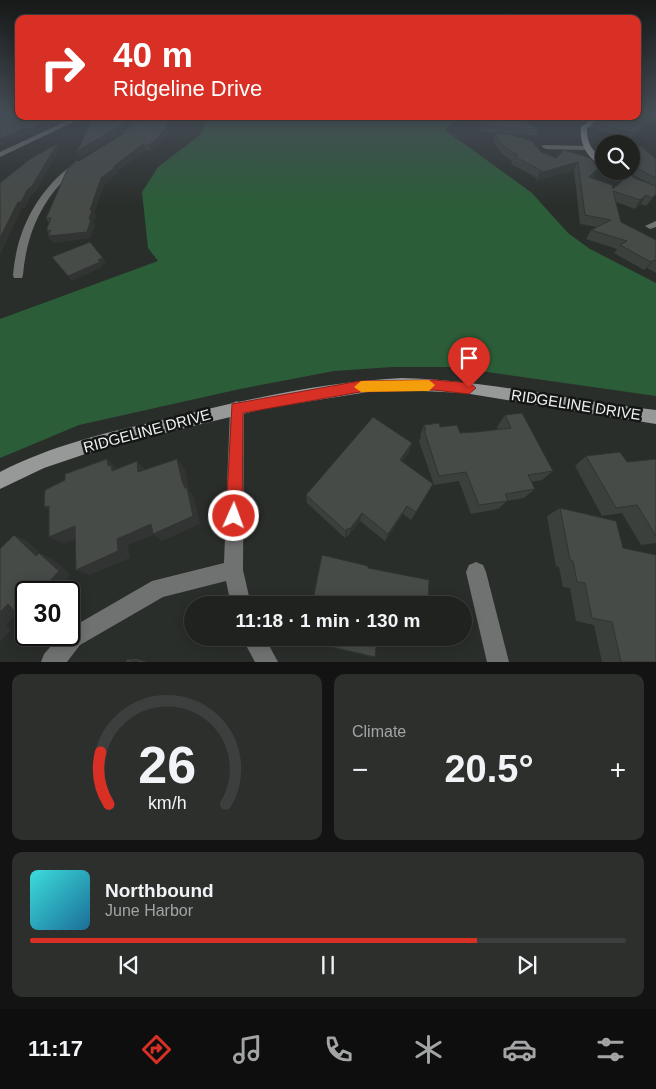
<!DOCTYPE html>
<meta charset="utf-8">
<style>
body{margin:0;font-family:Helvetica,sans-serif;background:#2d2f2d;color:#f1f3f6;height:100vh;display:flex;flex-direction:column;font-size:19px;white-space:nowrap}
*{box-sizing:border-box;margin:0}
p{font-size:16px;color:#a2a4a5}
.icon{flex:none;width:28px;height:28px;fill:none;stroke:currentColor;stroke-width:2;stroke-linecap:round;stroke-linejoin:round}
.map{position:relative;height:662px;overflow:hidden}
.drawer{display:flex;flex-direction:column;gap:12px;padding:12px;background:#121312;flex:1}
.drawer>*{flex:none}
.banner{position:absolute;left:15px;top:15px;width:626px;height:105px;border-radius:10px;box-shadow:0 2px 12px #0003,0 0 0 1px #3d3f3e;background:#d93025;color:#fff;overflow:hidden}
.tools{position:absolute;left:595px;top:135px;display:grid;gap:10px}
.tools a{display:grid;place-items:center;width:45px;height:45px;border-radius:50%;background:#202220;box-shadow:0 2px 12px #0003,0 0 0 1px #3d3f3e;font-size:25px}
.speed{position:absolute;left:15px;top:581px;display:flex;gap:10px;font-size:25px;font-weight:700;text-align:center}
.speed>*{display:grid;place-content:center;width:65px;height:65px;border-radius:50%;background:#202220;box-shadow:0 2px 12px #0003,0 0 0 1px #3d3f3e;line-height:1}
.speed .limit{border:2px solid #111;border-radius:8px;background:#fff;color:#111}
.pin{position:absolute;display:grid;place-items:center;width:42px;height:42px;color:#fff;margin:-51px -21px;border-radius:50% 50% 50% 0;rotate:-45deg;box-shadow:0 0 5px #0007}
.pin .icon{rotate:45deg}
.me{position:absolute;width:55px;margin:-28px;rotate:2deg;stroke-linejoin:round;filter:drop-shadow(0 0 4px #0008)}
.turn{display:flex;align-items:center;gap:18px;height:105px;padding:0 15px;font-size:22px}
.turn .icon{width:65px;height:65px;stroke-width:2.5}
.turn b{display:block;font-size:35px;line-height:42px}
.big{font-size:38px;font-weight:700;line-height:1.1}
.drawer .widget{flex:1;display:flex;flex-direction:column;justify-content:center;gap:8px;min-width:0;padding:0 18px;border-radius:10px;background:#2d2f2d}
.drawer .dial{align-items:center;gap:0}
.dial svg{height:130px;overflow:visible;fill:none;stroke:#3d3f3e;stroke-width:7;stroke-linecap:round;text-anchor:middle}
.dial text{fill:#f1f3f6;stroke:none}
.song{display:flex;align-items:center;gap:15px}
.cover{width:60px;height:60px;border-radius:8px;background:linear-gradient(135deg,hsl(180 70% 55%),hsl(200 70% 35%))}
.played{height:5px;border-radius:2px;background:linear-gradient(90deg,#d93025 75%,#3d3f3e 75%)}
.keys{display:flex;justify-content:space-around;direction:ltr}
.heat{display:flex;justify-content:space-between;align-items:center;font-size:28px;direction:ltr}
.drawer .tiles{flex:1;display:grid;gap:12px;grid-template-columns:1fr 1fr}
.widget:last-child{grid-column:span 2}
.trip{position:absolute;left:184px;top:596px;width:288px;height:50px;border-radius:25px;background:#202220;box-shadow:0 2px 12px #0003,0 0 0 1px #3d3f3e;font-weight:700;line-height:50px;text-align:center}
.menu{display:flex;height:80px;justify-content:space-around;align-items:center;background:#0d0e0d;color:#a2a4a5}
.menu .icon{width:35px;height:35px}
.menu .selected{color:#d93025}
.menu b{font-size:22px;color:#f1f3f6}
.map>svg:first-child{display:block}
.green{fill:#2b5d38}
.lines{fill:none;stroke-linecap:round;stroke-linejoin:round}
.street{fill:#707271;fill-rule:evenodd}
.secondary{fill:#969997;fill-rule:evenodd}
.wall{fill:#3c403d}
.shaded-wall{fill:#313432}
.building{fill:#464b47;stroke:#313432}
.route{fill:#d93025;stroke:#8d1f18}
.slow{fill:#f59e0b}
.labels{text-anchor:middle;stroke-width:5;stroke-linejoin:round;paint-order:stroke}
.street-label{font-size:15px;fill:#eff1ef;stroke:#141615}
</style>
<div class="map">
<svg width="656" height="662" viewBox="0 0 656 662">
<rect width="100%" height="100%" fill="#2a2e2b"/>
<polygon class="green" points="209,116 466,116 456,120 445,130 532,193 568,233 590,249 656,283 656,396 452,367 392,367 334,371 240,389 79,425 0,458 0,319 158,261 148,248 142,192 158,167 200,135"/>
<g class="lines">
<g class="street">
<polygon points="77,116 86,116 0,157 0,152"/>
<polygon points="137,116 143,116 138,126 129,134 125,134 124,133 133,124"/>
<polygon points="543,145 586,146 590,148 586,150 546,149 542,147"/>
<path d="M 77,161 L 84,163 C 78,169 70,174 63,181 C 38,207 26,239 23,275 L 22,278 L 14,278 L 13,275 C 17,228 38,189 77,161 Z"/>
<polygon points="656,221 656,227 650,229 645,226"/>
<polygon points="237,401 242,403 244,408 243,570 251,605 231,605 226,581 163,597 80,645 67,662 41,662 44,654 61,635 69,635 69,629 152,581 224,563 230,408 232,403"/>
<polygon points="476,562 483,565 486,572 509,662 487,662 466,572 469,565"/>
<polygon points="242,638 265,638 278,662 255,662"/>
</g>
<g class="secondary">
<path d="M 596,116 L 606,116 L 587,128 C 586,143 593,151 604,161 L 604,167 C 588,160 579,144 581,127 Z"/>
<polygon points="610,171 621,171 656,189 656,195"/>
<path d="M 402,378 C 488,380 571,401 656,410 L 656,424 L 464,393 L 402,390 L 368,392 L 267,408 L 103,448 L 44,468 L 0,489 L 0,472 C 52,445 109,432 166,419 C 244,400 321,382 402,378 Z"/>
</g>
</g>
<g class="wall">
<polygon points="0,112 19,116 73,116 33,135 28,133 0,146"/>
<polygon points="169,119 172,127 169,129 170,132 157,147 150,151 146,150 117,171 118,173 104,185 94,213 96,216 93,223 95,225 90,238 53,243 48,236 49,234 47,231 49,223 46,218 145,123"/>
<polygon points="481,119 538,129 536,135 480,132 479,125"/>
<polygon points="593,123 640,132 631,139 590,128"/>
<polygon points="495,134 556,158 564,150 594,176 591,178 613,189 653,185 633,175 635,171 631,169 631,146 656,159 656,195 646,206 641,204 635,209 616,202 621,222 656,240 656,273 647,268 644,270 614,253 617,249 586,239 591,230 597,227 580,224 574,170 536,181 537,178 511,164 512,161 501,153 493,141"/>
<polygon points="602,145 604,145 604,155 598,152"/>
<polygon points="505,415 553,471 542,480 531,482 535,489 524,498 507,501 498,509 471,514 459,481 434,485 419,441 421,438 420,436 424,425 440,427 460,433 476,432 498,430 497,427"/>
<polygon points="412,443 408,454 402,462 433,484 411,520 403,514 385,541 360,521 348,537 347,535 345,538 307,503 306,495"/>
<polygon points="586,456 627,462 656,459 656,543 641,545 622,513 602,516 575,466"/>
<polygon points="560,508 656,662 602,662 594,625 576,621 570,588 563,587 559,567 556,566 547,516"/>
<polygon points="313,639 375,657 373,657 316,644 316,641 313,640"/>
<polygon points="127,659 137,659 147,662 126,662"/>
</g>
<g class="shaded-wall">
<polygon points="59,116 73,116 33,135 30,129"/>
<polygon points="169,119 172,127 169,129 170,132 157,147 150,151 148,145 165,126 167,121"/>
<polygon points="126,120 128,126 125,131 80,157 77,151"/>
<polygon points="656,122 656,126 640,132 631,139 635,134 643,126"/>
<polygon points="25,128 28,133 0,146 0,139"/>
<polygon points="57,144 60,149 36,191 31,196 25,208 22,208 0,255 0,238 18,202"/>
<polygon points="143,144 146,150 117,171 118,173 104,185 94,213 96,216 93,223 95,225 90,238 53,243 48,236 89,219 90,210 101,178 113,167"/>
<polygon points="578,162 574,170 536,181 539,173"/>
<polygon points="598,168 594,176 584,186 589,177"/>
<polygon points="656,194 656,195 646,206 652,198"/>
<polygon points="646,195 641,204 635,209 640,200"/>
<polygon points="103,258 106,263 102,265 103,267 72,281 68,276"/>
<polygon points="654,260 647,268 644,270 651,262"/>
<polygon points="412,443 408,454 396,470 400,460"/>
<polygon points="107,459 118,469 112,471 108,466"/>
<polygon points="177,459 185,469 189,490 194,497 200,524 162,541 154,535 128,545 130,558 90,575 76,570 117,539 182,481"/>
<polygon points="137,461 146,471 138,472"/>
<polygon points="49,506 59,516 44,507"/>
<polygon points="407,506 403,514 385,541 388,534"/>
<polygon points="362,513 360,521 348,537 350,529"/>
<polygon points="75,526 88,533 64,544 49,537"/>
<polygon points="348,528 347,535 345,538 346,531"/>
<polygon points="14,535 27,541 41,554 52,558 71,575 56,592 40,592 36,556"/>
<polygon points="8,604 23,607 6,625 11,630 0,642 0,612"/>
<polygon points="26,608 26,617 19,616"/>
</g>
<g class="building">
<polygon points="0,112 19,112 19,116 59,116 30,129 25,128 0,139"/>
<polygon points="638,112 656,112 656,122 643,126 635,134 593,123 617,116 638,116"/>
<polygon points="94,116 105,116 126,120 122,125 77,151"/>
<polygon points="508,116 519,116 538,129 481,126 481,119"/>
<polygon points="152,118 169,119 167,121 170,121 165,126 168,126 155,141 148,145 143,144 113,167 116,167 101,178 90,210 92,210 89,219 91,219 87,232 48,236 51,230 47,231 47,228 51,218 46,218 68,168 129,130 135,121 145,123"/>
<polygon points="495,134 509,134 532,141 541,152 556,158 564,150 591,158 598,168 589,177 612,185 613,189 628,176 656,186 656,194 652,198 646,195 640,200 613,191 621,222 656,240 656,261 654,260 651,262 620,245 627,241 591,230 611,220 585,215 578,162 539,173 542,171 514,156 518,155 503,146"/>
<polygon points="57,144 32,186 27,190 21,202 18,202 0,238 0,183 30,159"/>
<polygon points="631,146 641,146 656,159 656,178 637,168 641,165 631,160"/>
<polygon points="90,242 103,258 98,260 100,262 68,276 52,257"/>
<polygon points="522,413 553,471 528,475 535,489 505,494 508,501 479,505 466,472 439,476 424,430 426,430 424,425 439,423 440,427 457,425 460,433 476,432 511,428 505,415"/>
<polygon points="373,417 412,443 400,460 433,484 416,512 407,506 388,534 362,513 350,529 348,528 346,531 306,495"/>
<polygon points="620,452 627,462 656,459 656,536 637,505 616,508 586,456"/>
<polygon points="107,459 108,466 111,465 112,471 137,461 138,472 177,459 182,481 185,488 187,488 193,516 153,534 151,524 117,539 118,551 76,570 75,526 49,537 49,506 44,507 45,490 65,480 65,474"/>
<polygon points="560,508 616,521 623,548 656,555 656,662 621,662 612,622 592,618 585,583 577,582 573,561 570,560"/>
<polygon points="14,535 36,556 39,553 59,571 40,592 26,592 26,608 19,616 8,604 0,612 0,549"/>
<polygon points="322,555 368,566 368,568 429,580 428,605 312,605"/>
<polygon points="313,638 377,638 375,657 315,643 316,640 313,639"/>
<polygon points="127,659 138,662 126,662"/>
</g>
<linearGradient id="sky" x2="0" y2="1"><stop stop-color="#171918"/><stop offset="0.55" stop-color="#444c55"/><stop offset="1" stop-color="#444c55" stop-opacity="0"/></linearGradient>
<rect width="656" height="205" fill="url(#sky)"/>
<polygon class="route" points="434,380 469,383 476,388 469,394 434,390 360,392 243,413 242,516 240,521 234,524 228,521 226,516 232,404 360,381"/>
<polygon class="slow" points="429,380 435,385 429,391 361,392 354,387 361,381"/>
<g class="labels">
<g class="street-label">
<text transform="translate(576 405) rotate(9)" y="5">RIDGELINE DRIVE</text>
<text transform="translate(147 431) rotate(-15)" y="5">RIDGELINE DRIVE</text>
</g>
</g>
</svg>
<div class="tools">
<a><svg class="icon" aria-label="search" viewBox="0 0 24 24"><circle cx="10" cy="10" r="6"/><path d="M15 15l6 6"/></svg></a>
</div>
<div class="speed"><div class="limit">30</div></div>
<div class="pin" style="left:469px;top:388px;background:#d93025"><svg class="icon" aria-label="arrive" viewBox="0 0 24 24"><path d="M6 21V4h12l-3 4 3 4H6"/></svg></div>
<svg class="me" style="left:234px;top:516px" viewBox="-20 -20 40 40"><circle r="17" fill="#d93025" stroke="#fff" stroke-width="3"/><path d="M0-11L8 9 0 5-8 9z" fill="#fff"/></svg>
<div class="trip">11:18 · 1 min · 130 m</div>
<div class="banner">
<div class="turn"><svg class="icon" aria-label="right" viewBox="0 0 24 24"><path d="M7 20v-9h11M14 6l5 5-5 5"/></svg><div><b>40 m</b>Ridgeline Drive</div></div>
</div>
</div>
<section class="drawer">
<div class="tiles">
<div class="widget dial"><svg viewBox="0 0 100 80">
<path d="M14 69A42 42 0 1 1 86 69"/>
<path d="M14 69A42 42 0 0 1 9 37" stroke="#d93025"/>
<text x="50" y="56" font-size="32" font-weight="700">26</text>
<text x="50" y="72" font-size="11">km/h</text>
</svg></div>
<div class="widget"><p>Climate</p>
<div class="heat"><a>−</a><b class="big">20.5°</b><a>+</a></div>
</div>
<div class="widget">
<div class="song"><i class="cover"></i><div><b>Northbound</b><p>June Harbor</p></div></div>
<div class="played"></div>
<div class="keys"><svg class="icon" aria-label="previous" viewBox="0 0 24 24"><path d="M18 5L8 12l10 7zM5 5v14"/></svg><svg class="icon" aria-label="pause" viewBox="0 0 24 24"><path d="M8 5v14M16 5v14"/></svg><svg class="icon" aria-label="next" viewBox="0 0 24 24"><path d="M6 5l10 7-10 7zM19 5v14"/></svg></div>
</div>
</div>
</section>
<nav class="menu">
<b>11:17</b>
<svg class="icon selected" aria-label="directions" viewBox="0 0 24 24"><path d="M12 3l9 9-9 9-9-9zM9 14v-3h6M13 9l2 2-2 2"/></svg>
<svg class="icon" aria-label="music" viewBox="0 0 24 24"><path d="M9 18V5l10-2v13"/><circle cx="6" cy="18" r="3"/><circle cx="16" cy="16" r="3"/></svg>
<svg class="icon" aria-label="phone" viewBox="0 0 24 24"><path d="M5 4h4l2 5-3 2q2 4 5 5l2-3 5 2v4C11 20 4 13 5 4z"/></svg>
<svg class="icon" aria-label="climate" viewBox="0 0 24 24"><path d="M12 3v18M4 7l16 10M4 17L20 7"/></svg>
<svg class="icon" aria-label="car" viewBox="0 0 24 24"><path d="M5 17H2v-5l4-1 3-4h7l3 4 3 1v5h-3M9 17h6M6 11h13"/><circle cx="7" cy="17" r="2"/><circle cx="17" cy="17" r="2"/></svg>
<svg class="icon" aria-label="filters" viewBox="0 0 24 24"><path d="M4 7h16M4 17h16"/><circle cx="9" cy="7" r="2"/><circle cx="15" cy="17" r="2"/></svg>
</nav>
